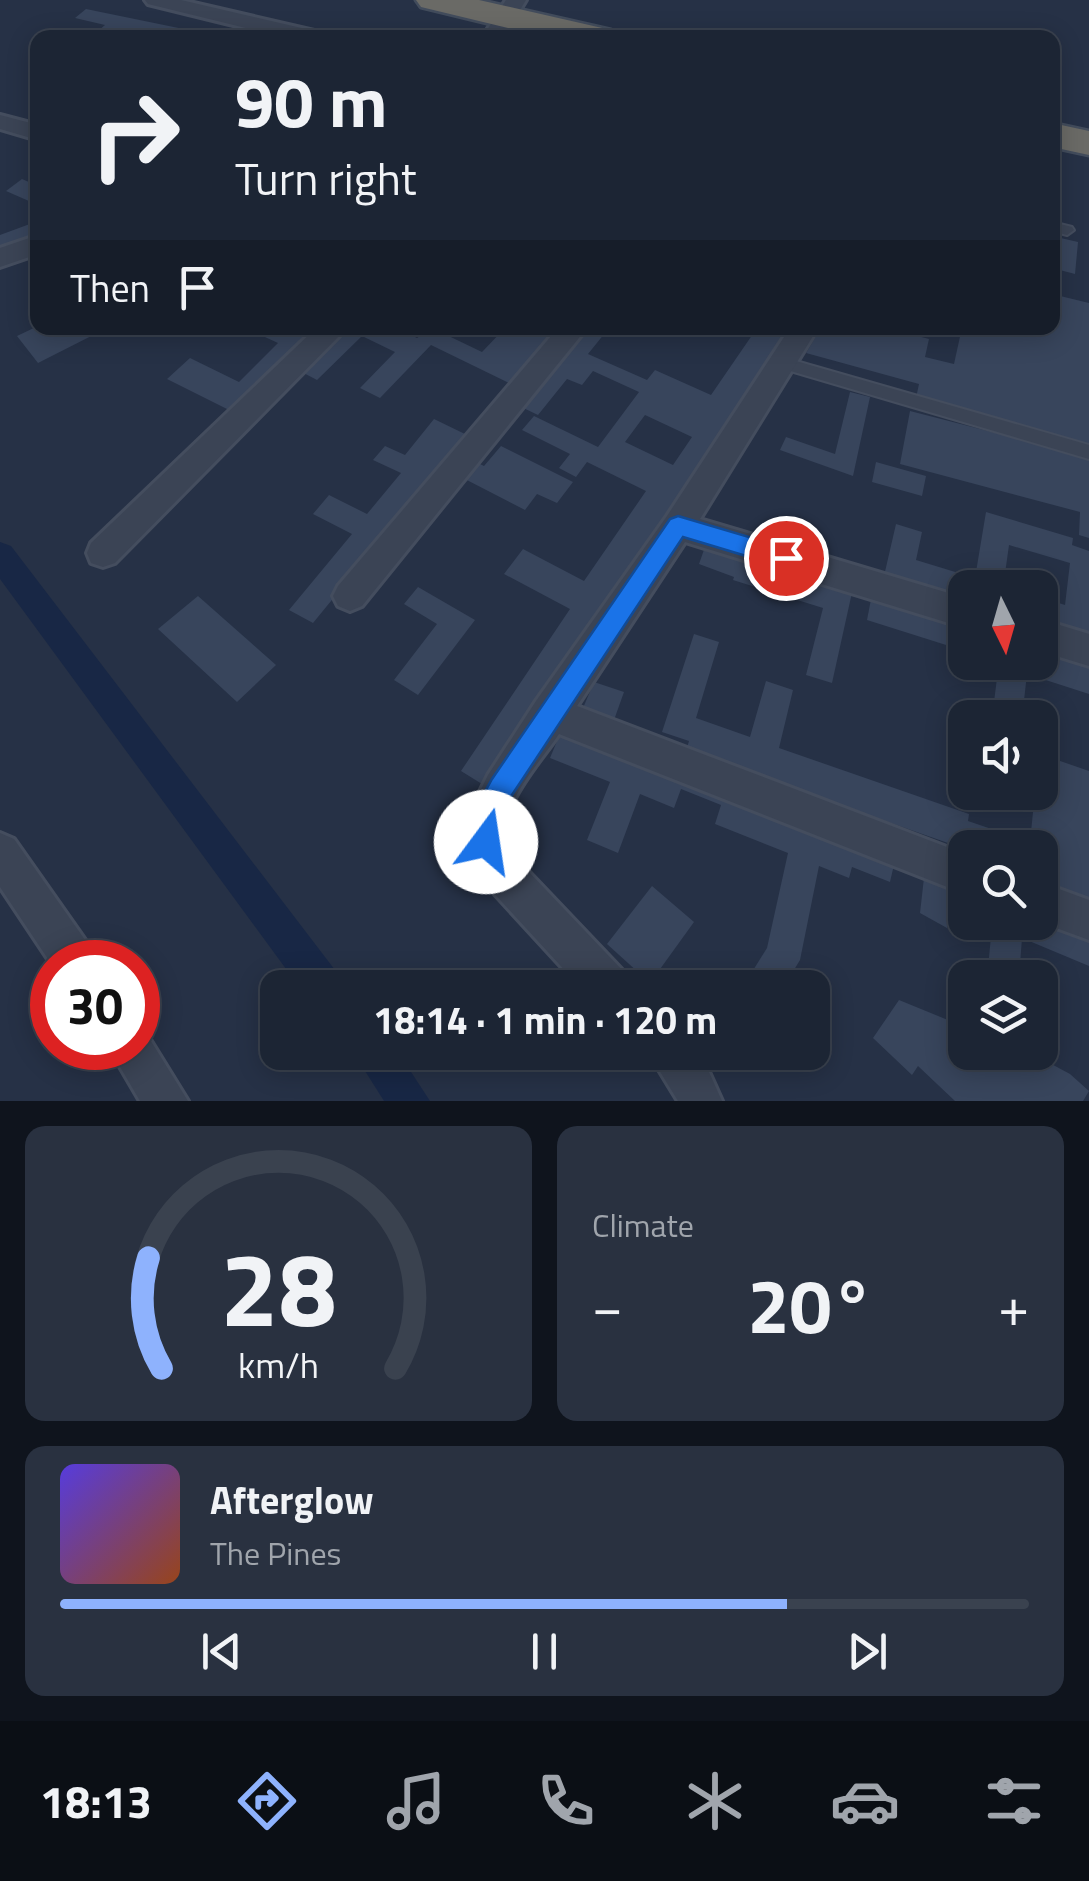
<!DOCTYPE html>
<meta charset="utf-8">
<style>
body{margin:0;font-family:"Titillium Web",sans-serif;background:#293140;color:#f1f3f6;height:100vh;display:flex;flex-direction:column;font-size:38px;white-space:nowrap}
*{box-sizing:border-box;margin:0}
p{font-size:32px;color:#a0a5ac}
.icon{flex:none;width:55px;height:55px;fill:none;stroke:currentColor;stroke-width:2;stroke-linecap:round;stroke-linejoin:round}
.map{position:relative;height:1101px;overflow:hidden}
.details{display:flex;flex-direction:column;gap:25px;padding:25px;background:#0f141d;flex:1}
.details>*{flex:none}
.guide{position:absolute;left:30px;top:30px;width:1030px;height:305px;border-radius:20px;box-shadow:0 5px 25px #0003,0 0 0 2px #3a424f;background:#1c2534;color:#f1f3f6;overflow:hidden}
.needle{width:65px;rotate:175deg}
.controls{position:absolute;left:948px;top:570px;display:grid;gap:20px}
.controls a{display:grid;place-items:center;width:110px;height:110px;border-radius:20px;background:#1c2534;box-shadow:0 5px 25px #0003,0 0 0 2px #3a424f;font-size:50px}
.speed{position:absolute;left:30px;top:940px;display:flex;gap:20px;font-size:50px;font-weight:700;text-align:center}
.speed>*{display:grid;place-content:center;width:130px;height:130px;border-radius:50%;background:#1c2534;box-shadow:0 5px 25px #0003,0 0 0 2px #3a424f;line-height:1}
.speed .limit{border:15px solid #d22;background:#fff;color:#111}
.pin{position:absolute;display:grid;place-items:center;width:85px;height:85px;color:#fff;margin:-42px;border:5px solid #fff;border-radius:50%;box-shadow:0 2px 10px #0007}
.me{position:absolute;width:110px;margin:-55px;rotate:14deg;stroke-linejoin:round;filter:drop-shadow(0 0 8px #0008)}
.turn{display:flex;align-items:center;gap:35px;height:210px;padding:0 40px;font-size:45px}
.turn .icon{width:130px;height:130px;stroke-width:2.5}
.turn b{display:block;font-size:70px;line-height:85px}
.then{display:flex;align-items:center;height:95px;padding:0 40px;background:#0003;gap:20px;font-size:38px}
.big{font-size:75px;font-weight:700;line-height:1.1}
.details .widget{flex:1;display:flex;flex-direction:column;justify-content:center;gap:15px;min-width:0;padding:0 35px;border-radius:20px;background:#293140}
.details .dial{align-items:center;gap:0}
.dial svg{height:260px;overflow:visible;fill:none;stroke:#3a424f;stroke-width:7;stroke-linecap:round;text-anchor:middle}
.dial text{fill:#f1f3f6;stroke:none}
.song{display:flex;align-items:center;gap:30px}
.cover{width:120px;height:120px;border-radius:15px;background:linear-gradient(135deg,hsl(250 70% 55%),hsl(20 70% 35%))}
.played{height:10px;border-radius:5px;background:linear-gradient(90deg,#8eb2fd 75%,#3a424f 75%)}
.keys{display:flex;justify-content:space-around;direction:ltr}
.heat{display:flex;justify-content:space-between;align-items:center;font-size:55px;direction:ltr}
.details .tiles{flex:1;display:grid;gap:25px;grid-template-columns:1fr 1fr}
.widget:last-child{grid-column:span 2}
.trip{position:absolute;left:260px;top:970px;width:570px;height:100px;border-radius:20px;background:#1c2534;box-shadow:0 5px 25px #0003,0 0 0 2px #3a424f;font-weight:700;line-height:100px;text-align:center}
.menu{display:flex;height:160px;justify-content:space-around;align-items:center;background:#0b0f15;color:#a0a5ac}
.menu .icon{width:70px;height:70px}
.menu .active{color:#8eb2fd}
.menu b{font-size:45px;color:#f1f3f6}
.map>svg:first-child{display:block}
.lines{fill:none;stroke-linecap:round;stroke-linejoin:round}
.canal{fill:#182745;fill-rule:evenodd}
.building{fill:#38455c;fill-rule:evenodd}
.service-casing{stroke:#444d5e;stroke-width:4}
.minor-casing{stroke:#444d5e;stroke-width:6}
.trunk-casing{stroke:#424c5c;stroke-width:5}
.service{fill:#3b4455;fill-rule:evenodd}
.minor{fill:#3b4455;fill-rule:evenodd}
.trunk{fill:#6a6a66;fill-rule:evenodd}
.route{fill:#1a73e8;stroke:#114b97;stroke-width:2.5}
</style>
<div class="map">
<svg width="1089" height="1101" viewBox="0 0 1089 1101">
<rect width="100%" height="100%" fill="#263146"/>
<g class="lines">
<g class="canal">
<polygon points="0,542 11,546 338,974 343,988 300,988 0,579"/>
<polygon points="353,1052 398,1052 430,1101 384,1101"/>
</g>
</g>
<g class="building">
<polygon points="86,9 203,33 215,38 141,38 117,31 110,38 90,38 105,25 75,18"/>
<polygon points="22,179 38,186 38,205 6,191"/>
<polygon points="38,221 38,237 0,250 0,235"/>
<polygon points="1052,236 1078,242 1075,274 1052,268"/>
<polygon points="1052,294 1089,303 1089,446 916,398 919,384 806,353 821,328 887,328 929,339 925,357 954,364 961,332 949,328 1052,328"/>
<polygon points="38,326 38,328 107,328 38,363 17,336"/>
<polygon points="245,328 323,328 237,414 167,379 190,358 239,382 278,343"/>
<polygon points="340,328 397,328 417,338 432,328 482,352 505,328 558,328 509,383 431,345 380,398 360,388 395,352 362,336 317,380 296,369"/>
<path d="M 578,328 L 609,328 L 588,354 L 647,380 L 655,370 L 711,395 L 757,328 L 792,328 L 490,789 L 461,771 L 570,609 L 504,574 L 523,549 L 584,581 L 646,491 L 587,462 L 576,477 L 559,468 L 570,454 L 522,430 L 534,416 L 598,447 L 639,392 L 593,371 L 582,385 L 567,379 L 538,415 L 515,404 ZM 645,415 L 692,437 L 673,465 L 625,442 Z"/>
<polygon points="850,392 870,397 853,476 780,450 786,437 835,454"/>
<polygon points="910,411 1089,457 1089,538 1079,535 1080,512 900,464"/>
<polygon points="434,419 467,435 313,623 289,610 352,534 313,514 329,495 367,514 401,473 373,460 385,446 405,455"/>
<polygon points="501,446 573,482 557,503 537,494 525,510 461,477 474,461 484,466"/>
<polygon points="876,462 926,476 922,496 872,482"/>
<polygon points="986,512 1073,538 1072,545 1089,551 1089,635 1040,624 1040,597 1065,605 1070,563 1009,545 1003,588 965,588 965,601 884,576 896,524 922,532 916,560 975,578"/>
<polygon points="706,544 853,588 832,683 806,675 823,608 733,580 734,577 699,564"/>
<polygon points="418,587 475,620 418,695 394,680 437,624 404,604"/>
<polygon points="872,594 965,623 965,651 867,620"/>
<polygon points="198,596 276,665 237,702 158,629"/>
<polygon points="694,634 719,642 696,718 750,737 766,681 793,690 779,748 969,814 968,821 1030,842 1035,792 1040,792 1040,754 1089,771 1089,909 1060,899 1061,890 1040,882 1040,848 965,849 686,751 689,741 662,732"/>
<polygon points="1040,651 1089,666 1089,694 1027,674 1022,718 992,718 999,662 1040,662"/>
<polygon points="594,682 624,692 614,720 583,708"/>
<polygon points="562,729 896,856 890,882 852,867 849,878 819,866 800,960 783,988 742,988 767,948 788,853 715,824 721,805 681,789 674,808 640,794 618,853 587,840 610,782 550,758"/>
<polygon points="925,869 965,882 965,917 949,912 947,928 920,913"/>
<polygon points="652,886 694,922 650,983 607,944"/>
<polygon points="1040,909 1089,929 1089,966 1022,938 1019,978 987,978 992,926 983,922 1040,922"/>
<polygon points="899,1000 965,1027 965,1052 1029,1052 1070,1074 1089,1091 1083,1101 955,1101 918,1066 912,1075 873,1038"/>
</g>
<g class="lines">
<defs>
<g id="service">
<polygon points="1052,222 1072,227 1074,230 1067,235 1052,231"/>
<polygon points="782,357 1089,445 1089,459 777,367 774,363"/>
</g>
<g id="minor">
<polygon points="145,0 181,0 323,33 325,38 286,38 148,4"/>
<polygon points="506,0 526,0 503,38 482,38"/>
<polygon points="0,115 38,125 38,140 0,129"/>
<polygon points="38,235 38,254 0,267 0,248"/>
<polygon points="316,328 347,328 115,563 103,567 91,563 87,553 91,543"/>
<polygon points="558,328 587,328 362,606 350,611 338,606 333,596 338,586"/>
<path d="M 790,328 L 818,328 L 700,519 L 965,598 L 965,628 L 685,542 L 577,706 L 965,854 L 965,894 L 559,734 C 539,764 492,812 508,850 L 625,973 L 631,988 L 581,988 L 480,878 L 466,842 L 468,816 L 488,775 L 536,701 L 667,516 Z"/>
<polygon points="1040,619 1089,634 1089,666 1040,651"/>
<polygon points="0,833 14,839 90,947 96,962 52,965 0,887"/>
<polygon points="1040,882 1089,900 1089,940 1040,922"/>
<polygon points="138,1029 146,1033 188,1101 140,1101 109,1048 138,1048"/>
<polygon points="648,1052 700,1052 722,1101 678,1101"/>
</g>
<g id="trunk">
<polygon points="416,0 479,0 611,30 616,38 549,38 421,7"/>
<polygon points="1052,123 1089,131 1089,155 1052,147"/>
</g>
</defs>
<use href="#service" class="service-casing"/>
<use href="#minor" class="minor-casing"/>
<use href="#trunk" class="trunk-casing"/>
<use href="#service" class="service"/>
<use href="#minor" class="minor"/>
<use href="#trunk" class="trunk"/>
</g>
<path class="route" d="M 678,516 L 786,548 L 794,551 L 797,558 L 794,565 L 786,568 L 683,537 L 510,798 L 500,818 L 495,852 L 486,856 L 476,852 C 465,825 479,802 492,779 L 670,519 Z"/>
</svg>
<div class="controls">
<a><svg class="needle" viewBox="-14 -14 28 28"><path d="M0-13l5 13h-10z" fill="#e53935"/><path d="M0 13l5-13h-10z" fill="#a0a5ac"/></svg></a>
<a><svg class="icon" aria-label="sound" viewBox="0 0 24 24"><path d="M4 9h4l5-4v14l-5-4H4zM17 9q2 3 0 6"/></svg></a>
<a><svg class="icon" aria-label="search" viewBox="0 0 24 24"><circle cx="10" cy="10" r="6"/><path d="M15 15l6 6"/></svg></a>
<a><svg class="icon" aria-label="layers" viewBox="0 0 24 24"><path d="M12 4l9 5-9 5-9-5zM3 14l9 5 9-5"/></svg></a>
</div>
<div class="speed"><div class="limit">30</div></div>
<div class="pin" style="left:786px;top:558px;background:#d93025"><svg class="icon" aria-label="arrive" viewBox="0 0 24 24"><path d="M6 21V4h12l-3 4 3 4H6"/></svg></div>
<svg class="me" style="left:486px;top:842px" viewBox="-20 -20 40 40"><circle r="19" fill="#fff"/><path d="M0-13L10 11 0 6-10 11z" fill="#1a73e8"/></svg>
<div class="trip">18:14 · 1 min · 120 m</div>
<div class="guide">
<div class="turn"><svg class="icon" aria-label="right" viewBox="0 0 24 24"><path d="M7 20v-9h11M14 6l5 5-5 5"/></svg><div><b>90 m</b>Turn right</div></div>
<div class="then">Then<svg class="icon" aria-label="arrive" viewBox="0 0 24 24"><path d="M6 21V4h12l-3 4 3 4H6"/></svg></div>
</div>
</div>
<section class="details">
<div class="tiles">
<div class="widget dial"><svg viewBox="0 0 100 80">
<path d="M14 69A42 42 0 1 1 86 69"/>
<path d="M14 69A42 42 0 0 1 10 35" stroke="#8eb2fd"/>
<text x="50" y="56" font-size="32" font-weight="700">28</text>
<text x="50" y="72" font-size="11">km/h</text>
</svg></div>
<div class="widget"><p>Climate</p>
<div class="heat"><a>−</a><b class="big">20°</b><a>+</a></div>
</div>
<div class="widget">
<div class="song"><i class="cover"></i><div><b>Afterglow</b><p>The Pines</p></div></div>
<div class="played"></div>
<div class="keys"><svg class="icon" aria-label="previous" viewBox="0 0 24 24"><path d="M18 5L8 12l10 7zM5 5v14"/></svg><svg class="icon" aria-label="pause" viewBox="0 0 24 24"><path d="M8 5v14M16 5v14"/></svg><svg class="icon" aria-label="next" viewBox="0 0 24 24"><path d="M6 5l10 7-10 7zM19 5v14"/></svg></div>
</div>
</div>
</section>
<nav class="menu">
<b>18:13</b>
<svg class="icon active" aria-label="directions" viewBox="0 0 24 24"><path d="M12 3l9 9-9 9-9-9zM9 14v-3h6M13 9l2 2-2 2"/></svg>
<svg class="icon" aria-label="music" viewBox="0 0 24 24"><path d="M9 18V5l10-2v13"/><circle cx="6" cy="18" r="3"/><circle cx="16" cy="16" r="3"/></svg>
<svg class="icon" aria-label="phone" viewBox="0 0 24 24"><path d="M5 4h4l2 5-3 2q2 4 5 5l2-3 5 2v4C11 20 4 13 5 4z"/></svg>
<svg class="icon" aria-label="climate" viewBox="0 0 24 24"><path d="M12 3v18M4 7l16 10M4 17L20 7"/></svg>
<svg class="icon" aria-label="car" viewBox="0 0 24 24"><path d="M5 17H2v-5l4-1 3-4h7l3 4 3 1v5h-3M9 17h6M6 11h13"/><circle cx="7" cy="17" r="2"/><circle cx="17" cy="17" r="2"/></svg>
<svg class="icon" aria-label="filters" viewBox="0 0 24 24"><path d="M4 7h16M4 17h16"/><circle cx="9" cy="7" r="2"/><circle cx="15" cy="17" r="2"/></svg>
</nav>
